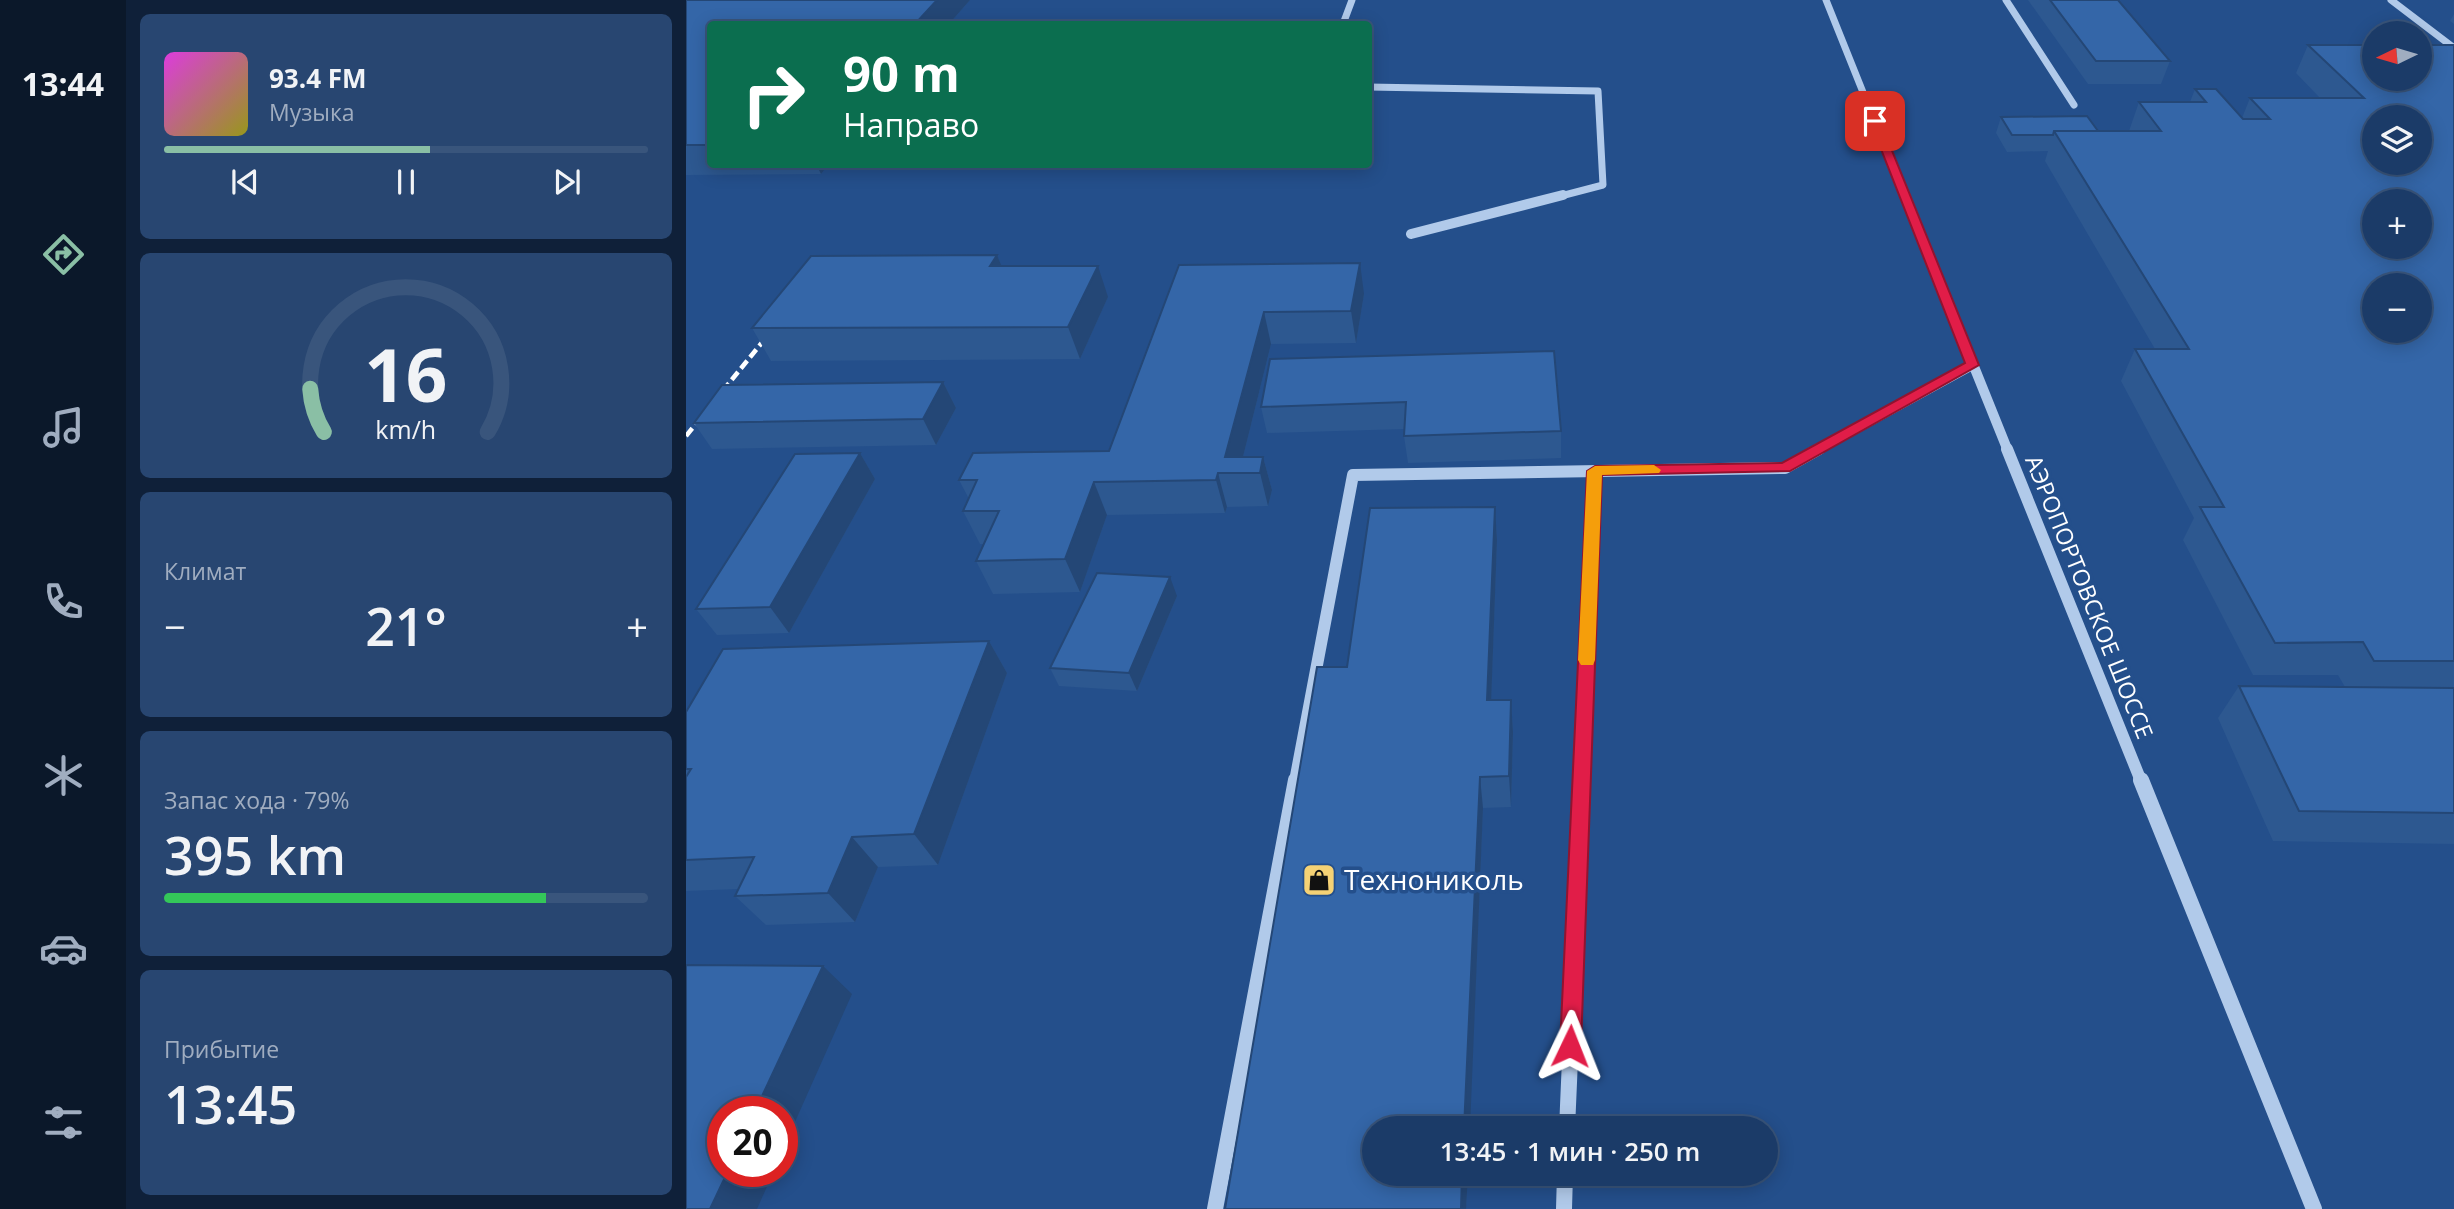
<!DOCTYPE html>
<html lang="ru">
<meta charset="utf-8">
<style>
body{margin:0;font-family:"Open Sans",sans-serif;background:#284671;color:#f1f3f6;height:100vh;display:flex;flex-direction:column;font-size:26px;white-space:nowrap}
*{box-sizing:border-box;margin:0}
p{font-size:23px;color:#a0adc0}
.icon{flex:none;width:38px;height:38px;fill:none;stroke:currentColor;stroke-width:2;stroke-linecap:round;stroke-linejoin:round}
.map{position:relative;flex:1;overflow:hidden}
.side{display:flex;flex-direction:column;gap:14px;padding:14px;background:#0f2039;width:560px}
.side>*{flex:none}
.guide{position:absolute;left:21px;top:21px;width:665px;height:147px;border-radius:7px;box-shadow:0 4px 18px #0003,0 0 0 2px #39557c;background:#0b6e4f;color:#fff;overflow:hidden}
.needle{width:46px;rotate:265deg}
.buttons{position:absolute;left:1676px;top:21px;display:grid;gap:14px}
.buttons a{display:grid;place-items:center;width:70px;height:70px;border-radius:50%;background:#1b3b68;box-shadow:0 4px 18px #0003,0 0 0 2px #39557c;font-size:35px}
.speed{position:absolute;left:21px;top:1096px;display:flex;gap:14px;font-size:35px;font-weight:700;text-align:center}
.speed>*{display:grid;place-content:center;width:91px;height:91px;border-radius:50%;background:#1b3b68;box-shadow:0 4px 18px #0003,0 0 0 2px #39557c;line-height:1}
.speed .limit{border:10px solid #d22;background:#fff;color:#111}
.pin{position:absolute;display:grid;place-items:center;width:60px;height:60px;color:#fff;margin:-30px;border-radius:14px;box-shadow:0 4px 10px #0006}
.me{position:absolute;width:77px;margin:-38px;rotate:2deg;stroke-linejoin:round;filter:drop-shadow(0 0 5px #0008)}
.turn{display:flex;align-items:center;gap:24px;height:147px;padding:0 21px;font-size:32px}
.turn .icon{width:91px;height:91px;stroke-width:2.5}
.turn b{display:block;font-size:49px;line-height:60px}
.big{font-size:52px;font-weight:600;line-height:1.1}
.side .tile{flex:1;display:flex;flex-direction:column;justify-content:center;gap:10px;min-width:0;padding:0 24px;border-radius:10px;background:#284671}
.side .dial{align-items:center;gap:0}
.dial svg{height:182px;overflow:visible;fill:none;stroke:#39557c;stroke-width:7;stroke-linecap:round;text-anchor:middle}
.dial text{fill:#f1f3f6;stroke:none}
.song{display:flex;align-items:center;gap:21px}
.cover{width:84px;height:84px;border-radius:10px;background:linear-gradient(135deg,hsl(300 70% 55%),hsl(60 70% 35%))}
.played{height:7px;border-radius:4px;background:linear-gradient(90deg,#8abfa5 55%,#39557c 55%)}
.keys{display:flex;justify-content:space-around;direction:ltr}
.heat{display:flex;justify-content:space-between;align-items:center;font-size:38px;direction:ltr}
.charge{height:10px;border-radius:5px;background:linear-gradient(90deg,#34c759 79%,#39557c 0)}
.trip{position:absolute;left:676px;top:1116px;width:416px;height:70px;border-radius:35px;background:#1b3b68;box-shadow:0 4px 18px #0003,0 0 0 2px #39557c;font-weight:600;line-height:70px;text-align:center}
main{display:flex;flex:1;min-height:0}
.menu{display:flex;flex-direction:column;width:126px;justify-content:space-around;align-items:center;background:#0b182a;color:#a0adc0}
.menu .icon{width:49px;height:49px}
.menu .selected{color:#8abfa5}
.menu b{font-size:32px;color:#f1f3f6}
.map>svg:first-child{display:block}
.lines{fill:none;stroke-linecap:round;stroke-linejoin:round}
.minor-far3{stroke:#b1caea;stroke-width:7}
.minor-far2{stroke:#b1caea;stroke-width:10}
.minor-far1{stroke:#b1caea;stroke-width:12}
.minor{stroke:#b1caea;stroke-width:16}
.rail{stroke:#fff;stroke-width:4.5;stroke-dasharray:10 4.5;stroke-linecap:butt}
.wall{fill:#2d5890}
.shaded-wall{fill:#244776}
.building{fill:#3466a8;stroke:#244776;stroke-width:2;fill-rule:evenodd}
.route{fill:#e11d48;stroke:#92132f;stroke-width:2}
.slow{fill:#f59e0b}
.labels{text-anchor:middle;stroke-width:7;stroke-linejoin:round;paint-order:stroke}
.street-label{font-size:23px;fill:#fff;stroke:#244f8b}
.near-poi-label{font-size:28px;fill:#fff;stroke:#244f8b;text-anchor:start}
</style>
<main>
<nav class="menu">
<b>13:44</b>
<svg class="icon selected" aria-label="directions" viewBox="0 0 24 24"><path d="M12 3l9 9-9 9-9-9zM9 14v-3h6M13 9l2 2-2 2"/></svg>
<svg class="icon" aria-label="music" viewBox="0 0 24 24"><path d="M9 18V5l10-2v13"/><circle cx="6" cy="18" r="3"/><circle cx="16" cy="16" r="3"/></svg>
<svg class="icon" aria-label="phone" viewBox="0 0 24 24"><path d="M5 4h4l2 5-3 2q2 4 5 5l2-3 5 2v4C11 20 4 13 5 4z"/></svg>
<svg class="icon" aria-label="climate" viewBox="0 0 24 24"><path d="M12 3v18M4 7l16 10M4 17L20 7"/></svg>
<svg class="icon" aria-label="car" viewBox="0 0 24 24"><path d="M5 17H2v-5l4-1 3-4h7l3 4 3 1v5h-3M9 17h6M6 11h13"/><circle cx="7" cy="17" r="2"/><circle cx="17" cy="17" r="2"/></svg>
<svg class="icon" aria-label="filters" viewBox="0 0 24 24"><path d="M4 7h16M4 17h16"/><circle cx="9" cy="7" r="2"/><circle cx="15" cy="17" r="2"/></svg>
</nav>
<section class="side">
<div class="tile">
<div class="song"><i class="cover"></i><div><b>93.4 FM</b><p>Музыка</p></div></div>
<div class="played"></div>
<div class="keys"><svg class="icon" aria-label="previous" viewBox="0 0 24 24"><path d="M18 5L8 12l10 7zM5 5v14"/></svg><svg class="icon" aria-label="pause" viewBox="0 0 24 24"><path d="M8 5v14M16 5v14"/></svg><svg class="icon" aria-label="next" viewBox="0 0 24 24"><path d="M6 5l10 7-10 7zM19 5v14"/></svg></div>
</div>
<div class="tile dial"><svg viewBox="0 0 100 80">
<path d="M14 69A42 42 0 1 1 86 69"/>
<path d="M14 69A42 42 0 0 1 8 50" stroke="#8abfa5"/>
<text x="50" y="56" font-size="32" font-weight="700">16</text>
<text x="50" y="72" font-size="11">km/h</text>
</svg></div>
<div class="tile"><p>Климат</p>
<div class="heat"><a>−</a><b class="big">21°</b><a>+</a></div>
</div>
<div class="tile"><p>Запас хода · 79%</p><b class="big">395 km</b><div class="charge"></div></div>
<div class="tile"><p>Прибытие</p><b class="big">13:45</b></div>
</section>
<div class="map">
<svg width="1768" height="1209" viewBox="0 0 1768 1209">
<rect width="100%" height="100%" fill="#244f8b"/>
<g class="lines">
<g class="minor-far3">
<polyline points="1140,0 1219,197"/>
<polyline points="1320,0 1388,105"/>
<polyline points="1705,0 1768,48"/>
<polyline points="657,24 666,0"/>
<polyline points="682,87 912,91 917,185 871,197"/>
</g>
<g class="minor-far2">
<polyline points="1219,195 1322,451"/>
<polyline points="725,234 877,195"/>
<polyline points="1129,451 1286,365"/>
</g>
<g class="minor-far1">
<polyline points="1321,449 1455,781"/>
<polyline points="609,781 667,475 1099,468 1133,449"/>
<polyline points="896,781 909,471"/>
</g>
<g class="minor">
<polyline points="1455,780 1628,1209"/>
<polyline points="881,1129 896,780"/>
<polyline points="529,1209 610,780"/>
<polyline points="878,1209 879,1174"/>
</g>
<polyline class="rail" points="0,436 87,329"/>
</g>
<g class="wall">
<polygon points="0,0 284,0 263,24 24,24 24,164 143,164 135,174 0,175"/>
<polygon points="1342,0 1432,0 1484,61 1475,84 1402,84"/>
<polygon points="1768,14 1768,24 1764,21"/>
<polygon points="1622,45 1768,45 1768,844 1587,841 1532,718 1553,686 1659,687 1652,675 1567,675 1497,540 1508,518 1435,381 1449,349 1469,349 1359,161 1362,151 1321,152 1310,133 1315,117 1412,131 1443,131 1453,102 1504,102 1509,89 1556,118 1564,98 1634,98 1610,73"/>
<polygon points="311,255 315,266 422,297 394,359 85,361 66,328"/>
<polygon points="493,265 678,294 670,343 585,344 557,457 577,457 586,490 582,506 541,507 539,513 421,515 394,592 307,594 290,561 298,544 294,544 277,511 283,499 273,480 423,451"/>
<polygon points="584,359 875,431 875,458 722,463 718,436 719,429 581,433 575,407"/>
<polygon points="257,382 270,408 250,445 26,449 8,423"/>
<polygon points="174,453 189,479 103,633 31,635 10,609"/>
<polygon points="809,507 811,540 805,700 825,700 827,732 825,807 797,808 780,1209 539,1209"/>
<polygon points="491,596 451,691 373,686 364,668"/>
<polygon points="303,641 321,673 252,865 192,867 169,922 80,925 49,896 52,889 0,891 0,712"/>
</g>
<g class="shaded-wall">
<polygon points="251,0 284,0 263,24 229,24"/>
<polygon points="130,164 143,164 135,174"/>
<polygon points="311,255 324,287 304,266"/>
<polygon points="674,263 678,294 670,343 665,311"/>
<polygon points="412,266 422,297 394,359 382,327"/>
<polygon points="578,312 585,344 553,473 539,457"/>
<polygon points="257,382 270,408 250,445 237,419"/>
<polygon points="174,453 189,479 103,633 84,607"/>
<polygon points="577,457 586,490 582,506 574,473"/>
<polygon points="532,473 541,507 539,513 530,480"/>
<polygon points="408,482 421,515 394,592 379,559"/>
<polygon points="809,507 811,540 804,732 801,700"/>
<polygon points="484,577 491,596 451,691 443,673"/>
<polygon points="303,641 321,673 252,865 228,834"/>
<polygon points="825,700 827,732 825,807 823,776"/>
<polygon points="794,777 797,808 784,1129 778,1129"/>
<polygon points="166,837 192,867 169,922 142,893"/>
<polygon points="137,966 166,994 96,1151 96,1111 69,1111"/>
<polygon points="42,1171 88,1171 71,1209 24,1209"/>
<polygon points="776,1174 782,1174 780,1209 775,1209"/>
</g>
<g class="building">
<polygon points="0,0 251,0 229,24 24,24 24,145 0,145"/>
<polygon points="1364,0 1432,0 1484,61 1410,61"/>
<path d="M 1622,45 L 1689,45 L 1689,79 L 1734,79 L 1734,45 L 1768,45 L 1768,661 L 1688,661 L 1677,642 L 1589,643 L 1514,507 L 1538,507 L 1449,349 L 1503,349 L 1368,131 L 1475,131 L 1453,102 L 1520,102 L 1509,89 L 1530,89 L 1557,119 L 1584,119 L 1564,98 L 1678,98 ZM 1689,117 L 1734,117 L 1734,163 L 1689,163 ZM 1689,201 L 1734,201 L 1734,247 L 1689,247 ZM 1689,285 L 1734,285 L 1734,331 L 1689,331 Z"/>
<polygon points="1401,116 1412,131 1368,131 1367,135 1326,135 1315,117"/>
<polygon points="311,255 304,266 412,266 382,327 66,328 125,256"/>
<polygon points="674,263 665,311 578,312 539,457 577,457 574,473 532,473 530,480 408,482 379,559 290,561 313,511 277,511 291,480 273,480 287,453 423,451 493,265"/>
<polygon points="868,351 875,431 718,436 720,402 575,407 584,359"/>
<polygon points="257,382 237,419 8,423 36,385"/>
<polygon points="174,453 84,607 10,609 109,454"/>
<polygon points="809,507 801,700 825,700 823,776 794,777 778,1129 688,1129 688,1174 776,1174 775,1209 539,1209 631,667 661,667 684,508"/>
<polygon points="411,573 484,577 443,673 364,668"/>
<polygon points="303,641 228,834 166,837 142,893 49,896 68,857 0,860 0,777 5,769 0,769 0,712 37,649"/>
<polygon points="1553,686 1768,688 1768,813 1613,811"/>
<polygon points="0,965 137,966 69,1111 37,1111 37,1171 42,1171 24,1209 0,1209"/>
</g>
<polygon class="route" points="1189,119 1194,121 1293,365 1104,471 916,475 895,1046 892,1054 884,1057 877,1054 874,1046 901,471 909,466 1096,463 1279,363 1184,121"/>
<polygon class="slow" points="968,465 975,470 973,473 916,475 909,660 907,665 895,665 892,660 901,471 909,466"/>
<defs>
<symbol id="shop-square" viewBox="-11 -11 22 22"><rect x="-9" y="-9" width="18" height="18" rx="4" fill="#f5d275" stroke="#244f8b"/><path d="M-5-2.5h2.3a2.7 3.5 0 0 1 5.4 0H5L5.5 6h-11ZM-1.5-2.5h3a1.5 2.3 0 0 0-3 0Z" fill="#111"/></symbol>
</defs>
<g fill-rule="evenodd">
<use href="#shop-square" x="614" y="861" width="38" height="38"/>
</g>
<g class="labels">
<g class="street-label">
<text transform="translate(1403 597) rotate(68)" y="8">АЭРОПОРТОВСКОЕ ШОССЕ</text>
</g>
<g class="near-poi-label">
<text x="658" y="890">Технониколь</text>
</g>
</g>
</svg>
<div class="buttons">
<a><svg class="needle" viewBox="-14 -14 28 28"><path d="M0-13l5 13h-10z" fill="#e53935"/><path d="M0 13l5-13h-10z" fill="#a0adc0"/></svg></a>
<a><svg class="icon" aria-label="layers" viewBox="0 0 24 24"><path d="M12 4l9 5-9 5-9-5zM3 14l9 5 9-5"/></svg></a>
<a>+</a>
<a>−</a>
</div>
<div class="speed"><div class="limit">20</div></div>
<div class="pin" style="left:1189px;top:121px;background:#d93025"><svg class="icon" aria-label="arrive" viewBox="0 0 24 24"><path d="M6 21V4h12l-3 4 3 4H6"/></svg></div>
<svg class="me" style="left:884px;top:1046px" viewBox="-20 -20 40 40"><path d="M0-17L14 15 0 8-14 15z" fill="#e11d48" stroke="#fff" stroke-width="4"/></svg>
<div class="trip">13:45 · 1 мин · 250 m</div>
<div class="guide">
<div class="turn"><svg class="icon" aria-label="right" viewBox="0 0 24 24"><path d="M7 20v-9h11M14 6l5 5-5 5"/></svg><div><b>90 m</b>Направо</div></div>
</div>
</div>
</main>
